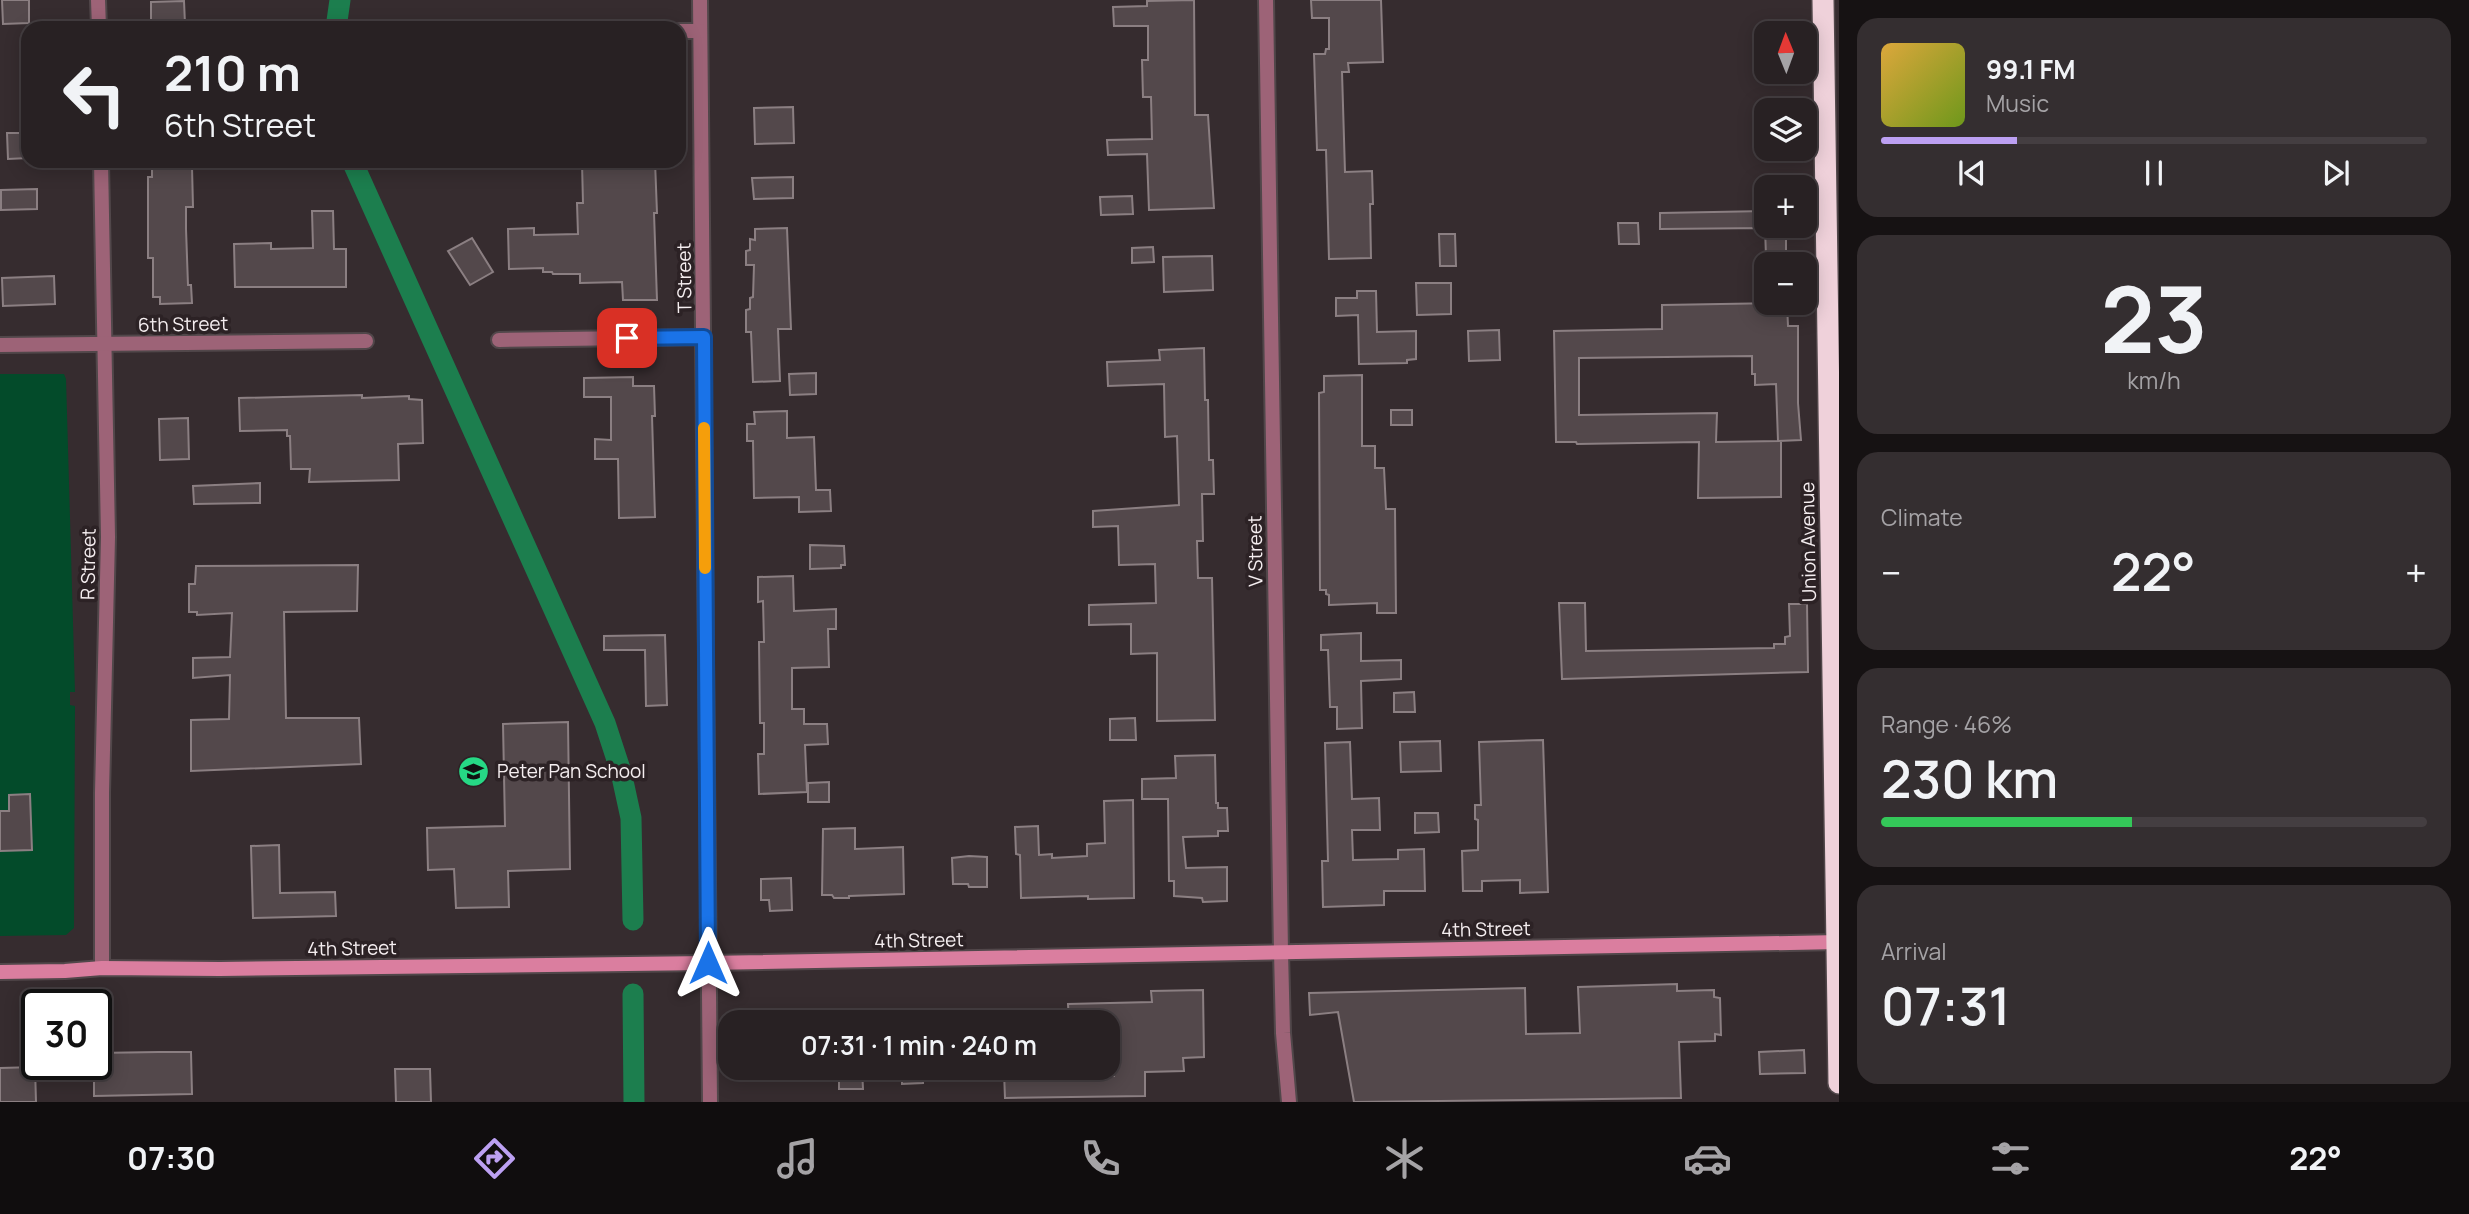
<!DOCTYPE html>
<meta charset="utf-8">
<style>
body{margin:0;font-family:Manrope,sans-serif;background:#342e30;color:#f1f3f6;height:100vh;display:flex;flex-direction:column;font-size:26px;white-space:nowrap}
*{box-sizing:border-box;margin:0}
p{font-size:23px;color:#a5a3a6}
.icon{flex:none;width:38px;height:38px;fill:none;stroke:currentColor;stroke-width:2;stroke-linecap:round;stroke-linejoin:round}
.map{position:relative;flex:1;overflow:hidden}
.details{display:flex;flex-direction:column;gap:18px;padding:18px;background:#161213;width:630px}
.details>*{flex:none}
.guide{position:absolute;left:21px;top:21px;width:665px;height:147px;border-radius:21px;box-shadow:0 4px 18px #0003,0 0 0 2px #443e41;background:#282123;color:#f1f3f6;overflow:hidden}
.needle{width:46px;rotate:359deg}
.buttons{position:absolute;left:1754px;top:21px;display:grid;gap:14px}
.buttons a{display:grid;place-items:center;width:63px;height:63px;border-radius:14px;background:#282123;box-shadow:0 4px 18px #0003,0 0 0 2px #443e41;font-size:35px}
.speed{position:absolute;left:21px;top:989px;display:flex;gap:14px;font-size:35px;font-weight:700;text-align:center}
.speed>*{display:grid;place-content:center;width:91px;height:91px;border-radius:50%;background:#282123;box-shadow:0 4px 18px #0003,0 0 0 2px #443e41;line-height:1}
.speed .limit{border:4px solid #111;border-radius:10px;background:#fff;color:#111}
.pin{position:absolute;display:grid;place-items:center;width:60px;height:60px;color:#fff;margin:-30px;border-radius:14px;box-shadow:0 4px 10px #0006}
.me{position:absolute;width:77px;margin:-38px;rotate:0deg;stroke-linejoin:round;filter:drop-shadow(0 0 5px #0008)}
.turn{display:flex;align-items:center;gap:24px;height:147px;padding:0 28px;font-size:32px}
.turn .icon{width:91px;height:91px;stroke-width:2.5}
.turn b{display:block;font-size:49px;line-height:60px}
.big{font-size:52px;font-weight:600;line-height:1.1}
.details .widget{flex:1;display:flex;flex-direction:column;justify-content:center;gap:10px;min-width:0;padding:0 24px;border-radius:21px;background:#342e30}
.details .dial{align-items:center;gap:0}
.dial b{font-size:91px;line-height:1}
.song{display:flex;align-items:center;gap:21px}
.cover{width:84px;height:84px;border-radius:10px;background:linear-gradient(135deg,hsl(40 70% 55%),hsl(80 70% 35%))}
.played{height:7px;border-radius:4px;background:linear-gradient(90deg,#bca0f2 25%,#443e41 25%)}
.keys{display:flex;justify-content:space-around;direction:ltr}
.heat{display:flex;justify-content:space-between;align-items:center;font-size:38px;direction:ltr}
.charge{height:10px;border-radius:5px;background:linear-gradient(90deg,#34c759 46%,#443e41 0)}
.trip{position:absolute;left:718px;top:1010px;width:402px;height:70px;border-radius:21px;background:#282123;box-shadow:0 4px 18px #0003,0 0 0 2px #443e41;font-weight:600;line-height:70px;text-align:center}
.tab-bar{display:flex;height:112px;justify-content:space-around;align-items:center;background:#100d0e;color:#a5a3a6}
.tab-bar .icon{width:49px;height:49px}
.tab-bar .selected{color:#bca0f2}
.tab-bar b{font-size:32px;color:#f1f3f6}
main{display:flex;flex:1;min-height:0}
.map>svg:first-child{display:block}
.green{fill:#034b2a}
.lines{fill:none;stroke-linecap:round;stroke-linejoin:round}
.canal{stroke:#1c7e4e;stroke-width:21}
.building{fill:#53484b;stroke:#8b7f82;stroke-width:2}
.street-casing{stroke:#51474a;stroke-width:18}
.secondary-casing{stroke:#51474a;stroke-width:18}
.highway-casing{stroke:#51474a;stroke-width:24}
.street{stroke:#9d6377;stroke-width:14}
.secondary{stroke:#da7e9f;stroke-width:14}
.highway{stroke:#efd1da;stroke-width:21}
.route-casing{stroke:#114b97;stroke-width:18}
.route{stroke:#1a73e8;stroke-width:12}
.slow{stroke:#f59e0b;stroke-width:12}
.labels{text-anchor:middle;stroke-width:7;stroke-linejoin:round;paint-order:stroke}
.street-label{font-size:19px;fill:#f5eef0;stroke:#2c2225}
.poi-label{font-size:19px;fill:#f5eef0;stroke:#2c2225;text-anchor:start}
</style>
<main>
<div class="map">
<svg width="1839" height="1102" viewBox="0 0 1839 1102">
<rect width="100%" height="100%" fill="#362c2f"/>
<polygon class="green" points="0,374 64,374 66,379 75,692 70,692 70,705 75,706 74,928 66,935 0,936"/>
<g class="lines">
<g class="canal">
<polyline points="336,28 340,0"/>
<polyline points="352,161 605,723 621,772 631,818 633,920"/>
<polyline points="633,994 634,1102"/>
</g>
</g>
<g class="building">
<polygon points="2,0 29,0 29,23 3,24"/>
<polygon points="1194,0 1195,115 1208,115 1214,208 1149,210 1147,154 1108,155 1107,140 1152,139 1151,97 1143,97 1142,60 1148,60 1148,26 1114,26 1113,7 1147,6 1147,1"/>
<polygon points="1311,0 1381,0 1383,62 1348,63 1349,72 1342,72 1345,172 1372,171 1373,204 1370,204 1371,258 1329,259 1326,150 1317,150 1314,54 1325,54 1326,49 1329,49 1329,18 1312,18"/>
<polygon points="184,1 185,24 151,25 151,2"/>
<polygon points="793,107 794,143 755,144 754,108"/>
<polygon points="7,133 28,133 28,158 8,159"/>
<polygon points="655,161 657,213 654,213 657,300 623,300 622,282 580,283 580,274 553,274 552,272 543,272 543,268 509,269 508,229 534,228 534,235 578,234 577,203 583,203 582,163"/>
<polygon points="192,167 193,207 186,207 186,229 188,285 191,285 192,303 160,304 160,297 153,297 153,258 148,258 148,177 152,177 152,168"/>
<polygon points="793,177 793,198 754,199 752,178"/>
<polygon points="37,189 37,209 1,210 1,190"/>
<polygon points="1132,196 1133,214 1101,215 1100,197"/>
<polygon points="312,211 333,211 334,249 346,249 346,287 235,287 234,244 271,243 271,249 313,248"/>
<polygon points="1766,211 1766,226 1786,226 1786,256 1766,256 1765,228 1660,229 1660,213"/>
<polygon points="1618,223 1638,223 1639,244 1619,244"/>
<polygon points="787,228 791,329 778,329 780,381 753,382 751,332 746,332 746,310 750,309 750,298 753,297 754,265 746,265 746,251 750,250 750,239 755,240 755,229"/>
<polygon points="1439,234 1455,234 1456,266 1440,266"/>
<polygon points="472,238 493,272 470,285 448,251"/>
<polygon points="1153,247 1154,262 1132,263 1132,248"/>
<polygon points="1212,256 1213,290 1164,292 1163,257"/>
<polygon points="54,276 55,304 3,306 2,278"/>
<polygon points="1416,283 1451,283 1451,314 1417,315"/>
<polygon points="1357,291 1376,291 1377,332 1416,331 1416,359 1407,360 1407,363 1359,364 1358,315 1336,316 1336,298 1357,298"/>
<polygon points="1787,303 1788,326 1798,326 1798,403 1801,440 1778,441 1776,384 1755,385 1755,374 1752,374 1752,356 1579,358 1579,415 1717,413 1716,442 1781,441 1781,497 1698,498 1699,442 1577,444 1576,442 1556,442 1554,331 1662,329 1662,305"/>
<polygon points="1499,330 1500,360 1469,361 1468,331"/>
<polygon points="1204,348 1205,400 1208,400 1209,460 1213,460 1214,494 1202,494 1203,541 1197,541 1198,578 1212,578 1215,720 1157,721 1157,653 1131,654 1131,624 1089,625 1089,605 1156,603 1155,564 1119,565 1118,526 1093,527 1093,511 1179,505 1177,436 1165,437 1164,384 1108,386 1107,362 1160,360 1159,350"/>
<polygon points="816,373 816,394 790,395 789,374"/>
<polygon points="1362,375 1362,446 1375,446 1375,468 1384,468 1386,509 1395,509 1396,613 1377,613 1377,603 1329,605 1329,595 1326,594 1326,590 1320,590 1319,393 1324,392 1324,376"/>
<polygon points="633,377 633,386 654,386 655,416 652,416 655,517 619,518 618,459 595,459 595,439 611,440 611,397 584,397 584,378"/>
<polygon points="362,395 362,398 409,396 409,399 422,400 423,443 398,444 399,480 309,482 310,469 291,469 290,436 287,436 287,430 240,431 239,398"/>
<rect x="1391" y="410" width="21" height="15"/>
<polygon points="787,411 787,438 814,437 816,490 830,490 831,511 799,512 799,497 754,498 753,441 747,441 747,424 755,424 754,412"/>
<polygon points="188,418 189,459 160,460 159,419"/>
<polygon points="260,483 260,503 194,504 193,486"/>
<polygon points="810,545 844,546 845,565 841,565 841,568 810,569"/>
<polygon points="358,565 357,611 284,612 286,718 359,718 361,764 191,771 191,720 229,719 230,675 193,678 193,658 230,657 232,613 197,615 197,612 189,612 189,584 195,584 196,566"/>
<polygon points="793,576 794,611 836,609 836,629 828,629 829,667 792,668 792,709 804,709 804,724 827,724 828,744 805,745 807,792 759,794 758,754 764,754 764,723 760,723 759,642 764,642 763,601 758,602 758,577"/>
<polygon points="1559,603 1585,603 1586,651 1774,648 1774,644 1785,644 1785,637 1790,636 1789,604 1807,604 1808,672 1562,679"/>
<polygon points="1361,633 1361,661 1401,660 1401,679 1361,681 1362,728 1337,729 1337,707 1330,707 1328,650 1321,650 1321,635"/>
<polygon points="665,635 667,705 646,706 645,650 604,650 604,636"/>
<polygon points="1414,692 1415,712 1394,712 1394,693"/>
<polygon points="1135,718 1136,740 1110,740 1110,719"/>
<polygon points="568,722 570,869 508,871 509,907 456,908 454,869 428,870 427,828 505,826 503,724"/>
<polygon points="1543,740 1548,892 1520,893 1520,880 1482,881 1482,891 1463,891 1462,851 1478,850 1478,820 1475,819 1475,805 1481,805 1479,742"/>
<polygon points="1440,741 1441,771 1401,772 1400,742"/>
<polygon points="1350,742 1352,799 1379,798 1380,830 1352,830 1353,860 1398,859 1398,850 1424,849 1425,891 1384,891 1384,905 1323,907 1322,861 1328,861 1325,743"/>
<polygon points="1215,755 1216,803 1218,803 1218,808 1227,808 1228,831 1218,831 1218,836 1183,837 1186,868 1227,867 1227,901 1203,902 1202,898 1174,896 1174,881 1169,881 1168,799 1142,799 1142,779 1176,778 1175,756"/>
<polygon points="829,782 829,802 808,802 808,783"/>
<polygon points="30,794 32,850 0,851 0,811 9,811 9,795"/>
<polygon points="1133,800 1134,898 1088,899 1088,896 1021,898 1020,855 1016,854 1015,827 1038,826 1039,855 1052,854 1052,858 1087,856 1087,844 1105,843 1104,801"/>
<polygon points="1415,813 1438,813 1439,832 1415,833"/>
<polygon points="855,828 855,849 903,847 904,894 849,896 849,898 834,898 832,895 822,895 823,829"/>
<polygon points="279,845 280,893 335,892 336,916 253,918 251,846"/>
<polygon points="969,856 987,857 987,887 969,887 968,884 953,884 952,858"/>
<polygon points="791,878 792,910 770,911 769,900 761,900 761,879"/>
<polygon points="1677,984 1677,991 1714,990 1714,997 1720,998 1721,1035 1715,1034 1715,1041 1679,1042 1681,1098 1354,1102 1338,1012 1310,1015 1309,993 1525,988 1526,1034 1580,1033 1578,987"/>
<polygon points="1203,990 1204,1057 1183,1058 1184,1071 1145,1072 1145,1096 1005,1098 1004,1072 1038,1071 1038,1078 1114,1076 1112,1022 1069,1022 1068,1004 1152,1002 1151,991"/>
<polygon points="1804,1050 1805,1073 1760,1074 1759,1052"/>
<polygon points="159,1052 191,1052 192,1094 94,1096 94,1064 96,1064 96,1053"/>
<polygon points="35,1067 36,1102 0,1102 0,1068"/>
<polygon points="839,1068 862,1068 863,1089 839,1089"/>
<polygon points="902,1068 923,1068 923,1083 902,1084"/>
<polygon points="395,1069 430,1069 431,1102 396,1102"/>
</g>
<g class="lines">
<defs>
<g id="street">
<polyline points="98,0 99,28"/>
<polyline points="700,0 710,1102"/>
<polyline points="1266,0 1281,952 1283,1033 1289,1102"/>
<polyline points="679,31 700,31"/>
<polyline points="101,161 108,537 102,793 102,968"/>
<polyline points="499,340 704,337"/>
<polyline points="0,345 366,341"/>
</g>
<polyline id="secondary" points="0,972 65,971 102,968 220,969 708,963 1839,942"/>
<polyline id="highway" points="1823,0 1839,1083"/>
</defs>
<use href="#street" class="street-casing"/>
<use href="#secondary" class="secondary-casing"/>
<use href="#highway" class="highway-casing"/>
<use href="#street" class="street"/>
<use href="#secondary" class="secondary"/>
<use href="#highway" class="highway"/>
</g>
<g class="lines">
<defs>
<polyline id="route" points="627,338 704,337 708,963"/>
</defs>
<use href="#route" class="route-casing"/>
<use href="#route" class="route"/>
<polyline class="slow" points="704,428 705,568"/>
</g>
<defs>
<symbol id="school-disc" viewBox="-11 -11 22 22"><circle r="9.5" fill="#26d885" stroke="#2c2225"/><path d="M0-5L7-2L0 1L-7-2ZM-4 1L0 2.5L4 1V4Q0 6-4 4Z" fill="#111"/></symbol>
</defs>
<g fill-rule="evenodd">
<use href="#school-disc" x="456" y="754" width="35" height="35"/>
</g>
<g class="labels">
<g class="street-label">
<text transform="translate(684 278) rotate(-91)" y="7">T Street</text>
<text transform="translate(183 324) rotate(-1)" y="7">6th Street</text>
<text transform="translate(1808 542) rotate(-91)" y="7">Union Avenue</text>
<text transform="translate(1255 551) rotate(-91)" y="7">V Street</text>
<text transform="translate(88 564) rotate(-89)" y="7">R Street</text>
<text transform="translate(1486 929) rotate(-1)" y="7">4th Street</text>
<text transform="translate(919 940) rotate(-1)" y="7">4th Street</text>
<text transform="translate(352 948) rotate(-1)" y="7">4th Street</text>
</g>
<g class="poi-label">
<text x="497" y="778">Peter Pan School</text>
</g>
</g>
</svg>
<div class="buttons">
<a><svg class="needle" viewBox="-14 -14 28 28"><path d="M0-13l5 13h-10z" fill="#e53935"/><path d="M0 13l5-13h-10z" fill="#a5a3a6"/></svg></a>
<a><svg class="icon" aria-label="layers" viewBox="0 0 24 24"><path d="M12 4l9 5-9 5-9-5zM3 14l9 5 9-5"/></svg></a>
<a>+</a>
<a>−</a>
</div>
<div class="speed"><div class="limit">30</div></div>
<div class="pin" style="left:627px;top:338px;background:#d93025"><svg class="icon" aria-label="arrive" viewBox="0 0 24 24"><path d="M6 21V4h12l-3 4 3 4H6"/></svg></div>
<svg class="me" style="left:708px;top:963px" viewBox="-20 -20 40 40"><path d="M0-17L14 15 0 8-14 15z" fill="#1a73e8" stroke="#fff" stroke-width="4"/></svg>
<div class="trip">07:31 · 1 min · 240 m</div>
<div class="guide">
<div class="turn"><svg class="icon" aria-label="left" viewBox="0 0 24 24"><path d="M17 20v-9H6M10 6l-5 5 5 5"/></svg><div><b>210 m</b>6th Street</div></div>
</div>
</div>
<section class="details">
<div class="widget">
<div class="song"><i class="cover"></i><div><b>99.1 FM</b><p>Music</p></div></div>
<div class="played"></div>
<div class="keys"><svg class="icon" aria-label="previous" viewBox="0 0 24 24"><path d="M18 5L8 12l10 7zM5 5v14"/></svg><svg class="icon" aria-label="pause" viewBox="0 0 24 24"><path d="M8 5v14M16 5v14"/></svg><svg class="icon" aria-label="next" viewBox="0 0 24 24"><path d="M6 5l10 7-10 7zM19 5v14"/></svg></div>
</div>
<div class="widget dial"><b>23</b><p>km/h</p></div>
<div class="widget"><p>Climate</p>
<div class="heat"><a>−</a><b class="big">22°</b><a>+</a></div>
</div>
<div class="widget"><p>Range · 46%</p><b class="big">230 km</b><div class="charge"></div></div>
<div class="widget"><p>Arrival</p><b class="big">07:31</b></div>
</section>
</main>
<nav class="tab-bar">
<b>07:30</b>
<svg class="icon selected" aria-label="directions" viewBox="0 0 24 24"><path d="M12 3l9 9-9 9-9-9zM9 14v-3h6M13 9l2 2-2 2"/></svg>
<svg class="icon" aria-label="music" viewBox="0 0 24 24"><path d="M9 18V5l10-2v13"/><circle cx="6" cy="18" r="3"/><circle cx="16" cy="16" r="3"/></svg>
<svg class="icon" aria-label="phone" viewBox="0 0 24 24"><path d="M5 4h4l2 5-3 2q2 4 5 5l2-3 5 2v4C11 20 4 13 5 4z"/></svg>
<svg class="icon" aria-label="climate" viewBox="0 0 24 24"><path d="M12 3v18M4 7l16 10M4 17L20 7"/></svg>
<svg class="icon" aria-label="car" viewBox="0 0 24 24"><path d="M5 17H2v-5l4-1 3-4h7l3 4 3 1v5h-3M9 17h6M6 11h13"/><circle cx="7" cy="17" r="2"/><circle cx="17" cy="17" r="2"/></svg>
<svg class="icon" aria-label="filters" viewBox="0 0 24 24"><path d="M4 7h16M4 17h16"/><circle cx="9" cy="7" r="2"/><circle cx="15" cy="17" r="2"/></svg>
<b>22°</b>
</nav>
